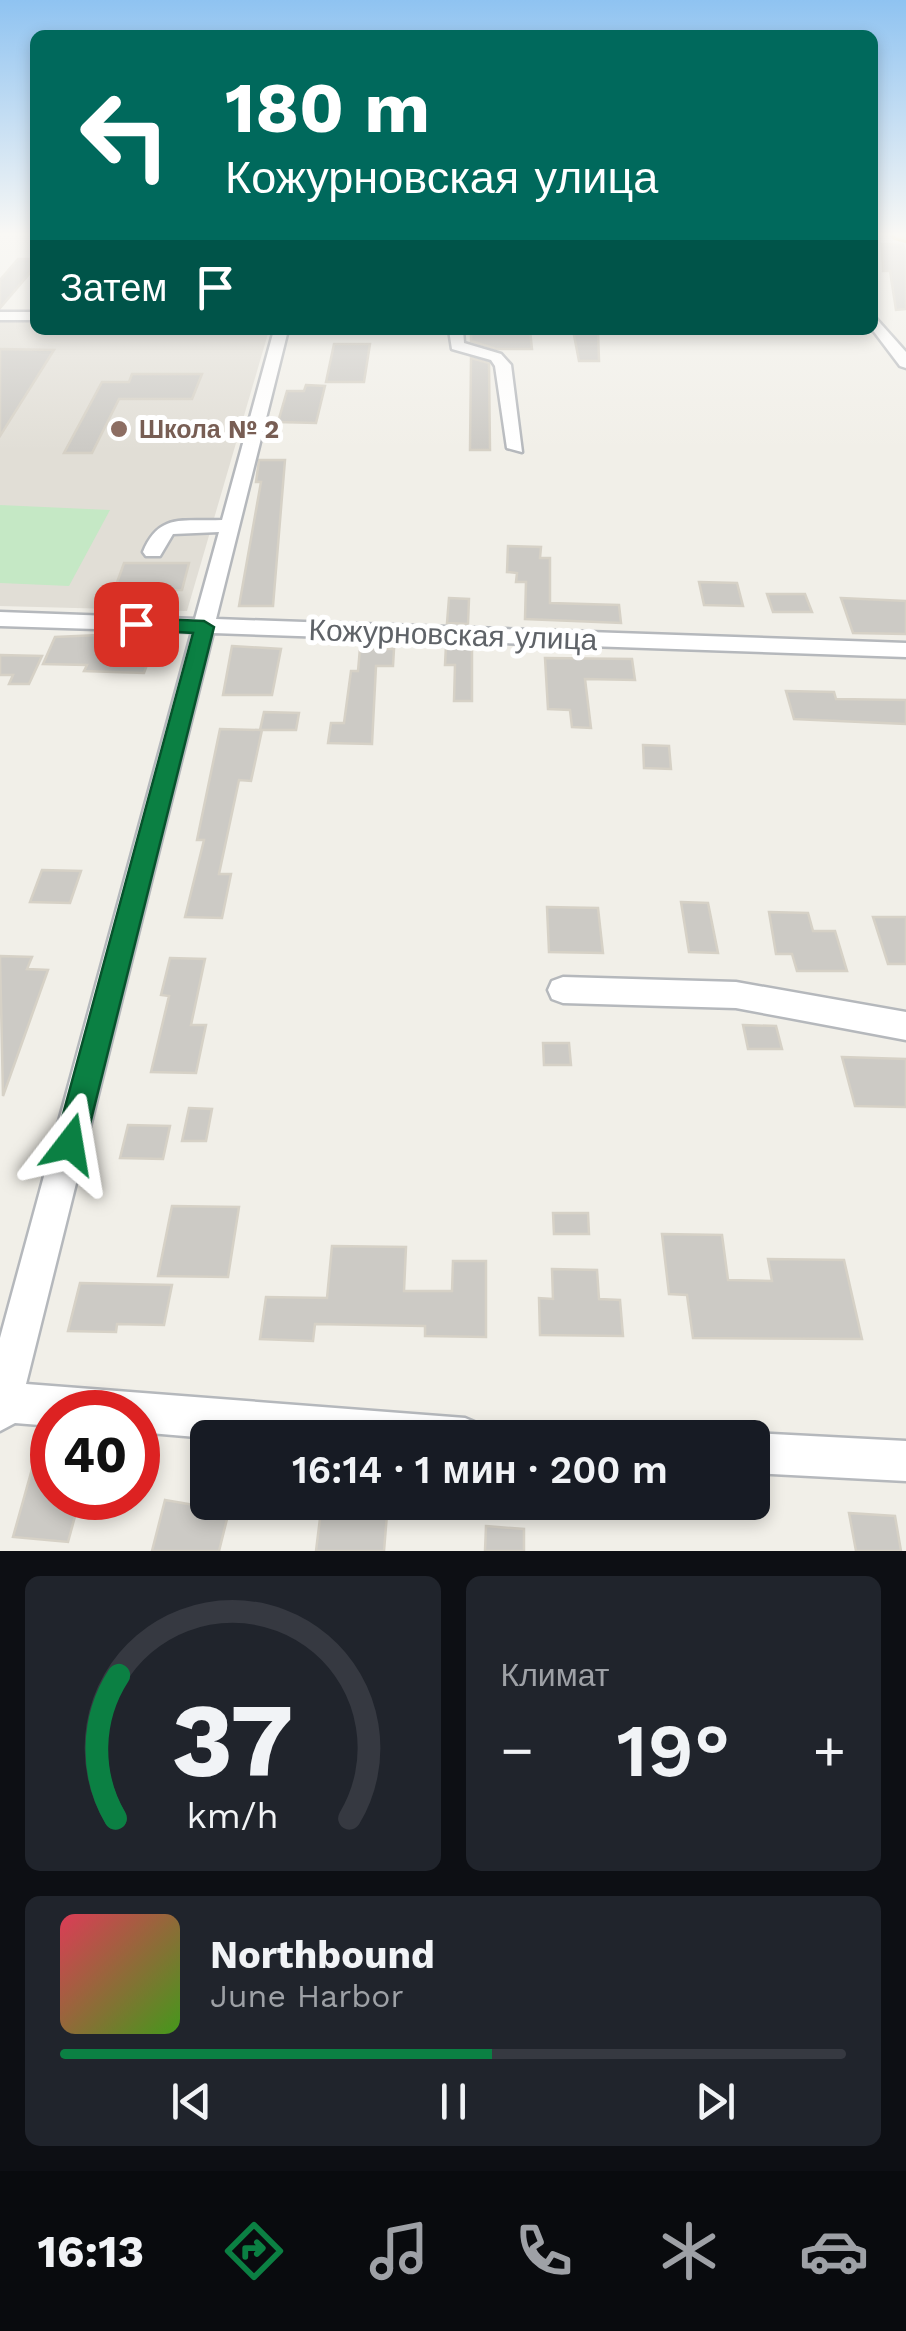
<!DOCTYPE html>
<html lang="ru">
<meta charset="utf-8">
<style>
body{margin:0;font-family:"Work Sans",sans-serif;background:#20242c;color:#f1f3f6;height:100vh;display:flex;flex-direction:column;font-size:38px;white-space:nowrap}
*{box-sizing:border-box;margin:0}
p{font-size:32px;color:#9ea1a6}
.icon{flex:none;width:55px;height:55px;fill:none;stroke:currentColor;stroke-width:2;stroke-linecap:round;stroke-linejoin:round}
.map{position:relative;height:1551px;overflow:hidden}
.panel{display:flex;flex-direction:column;gap:25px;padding:25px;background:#0d0f14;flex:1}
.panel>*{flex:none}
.top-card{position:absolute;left:30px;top:30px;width:848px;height:305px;border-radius:15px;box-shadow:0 5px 15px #0003;background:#00695c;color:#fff;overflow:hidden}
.speed{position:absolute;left:30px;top:1390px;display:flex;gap:20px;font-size:50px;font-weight:700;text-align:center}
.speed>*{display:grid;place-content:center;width:130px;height:130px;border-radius:50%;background:#171b24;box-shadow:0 5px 15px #0003;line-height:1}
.speed .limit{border:15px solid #d22;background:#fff;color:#111}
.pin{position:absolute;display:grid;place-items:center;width:85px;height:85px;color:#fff;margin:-42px;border-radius:20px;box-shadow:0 5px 15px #0006}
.me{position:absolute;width:110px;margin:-55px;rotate:14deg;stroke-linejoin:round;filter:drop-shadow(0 0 8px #0008)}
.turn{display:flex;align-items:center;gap:35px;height:210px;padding:0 30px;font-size:45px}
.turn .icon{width:130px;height:130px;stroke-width:2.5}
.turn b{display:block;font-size:70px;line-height:85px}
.then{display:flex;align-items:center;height:95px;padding:0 30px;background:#0003;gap:20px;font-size:38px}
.big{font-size:75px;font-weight:600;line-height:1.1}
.panel .widget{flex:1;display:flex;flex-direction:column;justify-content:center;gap:15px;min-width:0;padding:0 35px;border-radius:15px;background:#20242c}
.panel .dial{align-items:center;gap:0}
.dial svg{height:260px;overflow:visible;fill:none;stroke:#363941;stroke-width:7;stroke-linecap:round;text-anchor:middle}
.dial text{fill:#f1f3f6;stroke:none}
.song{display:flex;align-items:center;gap:30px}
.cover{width:120px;height:120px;border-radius:15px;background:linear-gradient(135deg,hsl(350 70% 55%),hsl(100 70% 35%))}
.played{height:10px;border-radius:5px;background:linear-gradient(90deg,#0b8043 55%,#363941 55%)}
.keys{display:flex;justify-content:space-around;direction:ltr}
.heat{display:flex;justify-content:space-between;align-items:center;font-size:55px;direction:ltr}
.panel .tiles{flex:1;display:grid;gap:25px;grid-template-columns:1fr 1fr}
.widget:last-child{grid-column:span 2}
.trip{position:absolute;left:190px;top:1420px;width:580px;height:100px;border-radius:15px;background:#171b24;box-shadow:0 5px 15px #0003;font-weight:600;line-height:100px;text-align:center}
.tab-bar{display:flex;height:160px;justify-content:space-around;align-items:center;background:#090b0e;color:#9ea1a6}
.tab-bar .icon{width:70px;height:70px}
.tab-bar .current{color:#0b8043}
.tab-bar b{font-size:45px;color:#f1f3f6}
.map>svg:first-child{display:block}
.education{fill:#e1ded6}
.green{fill:#c5e8c5}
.building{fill:#cccac5;stroke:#d6d1c6;stroke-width:2.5}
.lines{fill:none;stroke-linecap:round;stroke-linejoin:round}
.minor-casing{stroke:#b5b8bc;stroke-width:5}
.major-casing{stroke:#f2c960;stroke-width:6}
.minor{fill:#fff;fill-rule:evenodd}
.major{fill:#fff2af;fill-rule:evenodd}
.route{fill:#0b8043;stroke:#07532c;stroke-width:2.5}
.education-dot{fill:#8d6e63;stroke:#fff;stroke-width:4}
.labels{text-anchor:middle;stroke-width:10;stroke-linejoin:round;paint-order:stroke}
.far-education-label{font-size:25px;font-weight:bold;fill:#785e54;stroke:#fff;text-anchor:start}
.street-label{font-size:30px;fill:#5f6368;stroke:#fff}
</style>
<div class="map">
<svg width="906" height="1551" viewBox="0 0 906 1551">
<rect width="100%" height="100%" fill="#f1efe8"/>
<polygon class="education" points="0,321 35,321 35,330 269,330 187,611 0,606"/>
<polygon class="green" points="0,505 110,510 69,586 0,583"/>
<g class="building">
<polygon points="882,244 903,245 906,254 906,309 896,310 890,271 883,271"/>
<polygon points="18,259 35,259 35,267 0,308 0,280"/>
<polygon points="471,330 530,330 532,349 496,349 471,341"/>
<polygon points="573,330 598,330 599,361 579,361"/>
<polygon points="334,344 370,344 364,382 326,382"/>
<polygon points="0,349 54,350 0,436"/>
<polygon points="471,358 489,363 490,450 470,450"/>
<polygon points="132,374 202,374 192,399 119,399 92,453 64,453 102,382 129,382"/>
<polygon points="306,385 325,386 316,423 278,422 287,391 304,391"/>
<polygon points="259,460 285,460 273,606 239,606 261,482 256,482"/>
<polygon points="508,546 541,547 540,558 550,558 550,603 619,605 621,623 525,619 526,582 516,582 517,573 507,572"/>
<polygon points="124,563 189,563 182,590 114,591"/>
<polygon points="699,582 737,583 743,606 704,605"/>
<polygon points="767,594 805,594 812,612 773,612"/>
<polygon points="449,598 469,599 468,624 447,623"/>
<polygon points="841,598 906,601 906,634 853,633"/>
<polygon points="99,635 156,640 144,673 84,671 87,665 43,664 55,637"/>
<polygon points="446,645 472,646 472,701 454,701 455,665 445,665"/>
<polygon points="232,646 281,649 272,695 223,695"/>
<polygon points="360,648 394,649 393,666 376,666 372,744 328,743 331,723 344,723 351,671 358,671"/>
<polygon points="0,655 42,656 29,684 9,684 13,675 0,675"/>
<polygon points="545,658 632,659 635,680 585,679 591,728 572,727 570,710 548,709"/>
<polygon points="786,691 834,692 836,699 906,700 906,724 794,719"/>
<polygon points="264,712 299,713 296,730 262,730 251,781 239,780 219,874 231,874 222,918 185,917 204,840 197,840 220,729 260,730"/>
<polygon points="643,745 669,746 671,769 644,768"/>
<polygon points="42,870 81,871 70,903 30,902"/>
<polygon points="681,902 708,903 718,953 689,952"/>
<polygon points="547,907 598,908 603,953 549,952"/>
<polygon points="769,912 808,913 813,931 835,931 847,971 797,971 792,954 776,954"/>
<polygon points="873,917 906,917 906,964 888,964"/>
<polygon points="0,956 32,957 27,969 48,970 3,1096"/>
<polygon points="170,958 205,959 191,1025 206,1025 196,1073 151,1072 169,996 161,995"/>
<polygon points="743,1025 776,1026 782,1049 748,1049"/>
<polygon points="543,1043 569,1043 571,1065 544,1065"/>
<polygon points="842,1057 906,1059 906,1107 855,1106"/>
<polygon points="189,1108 212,1109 206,1141 182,1141"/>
<polygon points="128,1125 170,1126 163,1159 120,1158"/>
<polygon points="172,1206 239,1207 228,1277 158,1276"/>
<polygon points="553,1213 588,1213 589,1234 554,1234"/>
<polygon points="662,1234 722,1235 728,1280 772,1281 768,1259 844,1260 862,1339 693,1338 687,1295 669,1294"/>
<polygon points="332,1246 406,1247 404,1291 452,1291 453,1261 486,1261 486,1337 425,1336 425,1326 315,1324 313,1341 260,1339 266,1297 327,1298"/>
<polygon points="552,1269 597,1270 599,1299 620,1300 623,1336 540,1335 539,1298 553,1299"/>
<polygon points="80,1283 172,1285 164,1325 117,1324 116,1332 68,1331"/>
<polygon points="32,1469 52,1471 52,1498 80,1498 68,1542 13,1537"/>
<polygon points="165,1500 229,1511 219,1551 152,1551"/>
<polygon points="322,1502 388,1502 384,1551 316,1551"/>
<polygon points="849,1513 895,1516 901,1551 856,1551"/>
<polygon points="486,1526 524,1529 524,1551 485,1551"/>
</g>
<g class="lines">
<defs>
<g id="minor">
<rect x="0" y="312" width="35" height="8"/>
<polygon points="872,314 906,352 906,368 900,366 872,329"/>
<path d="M 274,330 L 288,330 L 216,619 L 906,643 L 906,657 L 213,633 L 26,1384 L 465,1418 L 479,1424 L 485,1438 L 208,1438 L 138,1432 L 138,1412 L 52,1412 L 52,1426 L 15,1423 L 0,1431 L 0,1338 L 192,632 L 0,626 L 0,612 L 195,619 L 219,532 L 173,534 L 160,556 L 146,556 L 143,552 C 159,512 184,522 222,520 Z"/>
<polygon points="449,330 463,330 464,343 501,354 511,365 522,452 507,448 495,366 491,360 452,349"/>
<polygon points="563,977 736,982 906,1012 906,1040 736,1008 563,1003 552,999 548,990 552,981"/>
<polygon points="752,1433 906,1441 906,1481 752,1473 752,1438 741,1438"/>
</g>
<polygon id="major" points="893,234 906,234 906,240 895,237"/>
</defs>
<use href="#minor" class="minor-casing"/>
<use href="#major" class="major-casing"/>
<use href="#minor" class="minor"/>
<use href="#major" class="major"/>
</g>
<linearGradient id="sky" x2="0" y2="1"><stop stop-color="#8fc3f1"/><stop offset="0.52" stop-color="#f9f8f5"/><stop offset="1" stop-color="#f9f8f5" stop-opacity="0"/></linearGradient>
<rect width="906" height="451" fill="url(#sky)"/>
<polygon class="route" points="136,618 204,621 214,627 85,1144 81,1154 70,1159 60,1154 55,1144 193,633 129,629 126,624"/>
<circle class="education-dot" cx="119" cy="429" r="10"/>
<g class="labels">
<g class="far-education-label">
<text x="139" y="438">Школа № 2</text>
</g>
<g class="street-label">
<text transform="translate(453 635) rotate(2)" y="10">Кожурновская улица</text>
</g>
</g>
</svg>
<div class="speed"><div class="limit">40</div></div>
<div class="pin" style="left:136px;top:624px;background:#d93025"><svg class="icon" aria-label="arrive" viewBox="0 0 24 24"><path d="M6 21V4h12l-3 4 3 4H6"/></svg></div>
<svg class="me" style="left:70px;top:1144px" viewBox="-20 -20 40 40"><path d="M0-17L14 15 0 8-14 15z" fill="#0b8043" stroke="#fff" stroke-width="4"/></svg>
<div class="trip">16:14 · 1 мин · 200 m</div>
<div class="top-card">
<div class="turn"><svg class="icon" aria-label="left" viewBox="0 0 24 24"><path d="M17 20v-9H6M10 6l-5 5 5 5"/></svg><div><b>180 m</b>Кожурновская улица</div></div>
<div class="then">Затем<svg class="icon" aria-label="arrive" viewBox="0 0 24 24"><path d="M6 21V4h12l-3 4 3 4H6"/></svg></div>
</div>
</div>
<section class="panel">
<div class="tiles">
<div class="widget dial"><svg viewBox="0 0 100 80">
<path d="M14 69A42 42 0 1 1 86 69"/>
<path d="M14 69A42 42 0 0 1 15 25" stroke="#0b8043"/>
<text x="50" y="56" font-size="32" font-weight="700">37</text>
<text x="50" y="72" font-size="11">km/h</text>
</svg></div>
<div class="widget"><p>Климат</p>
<div class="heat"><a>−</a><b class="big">19°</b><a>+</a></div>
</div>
<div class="widget">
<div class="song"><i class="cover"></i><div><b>Northbound</b><p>June Harbor</p></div></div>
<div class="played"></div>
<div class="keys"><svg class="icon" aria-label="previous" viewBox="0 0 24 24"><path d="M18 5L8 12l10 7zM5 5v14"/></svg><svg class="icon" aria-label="pause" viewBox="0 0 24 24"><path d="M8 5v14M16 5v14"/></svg><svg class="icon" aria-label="next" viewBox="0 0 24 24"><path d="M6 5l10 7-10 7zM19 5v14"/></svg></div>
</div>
</div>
</section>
<nav class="tab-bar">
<b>16:13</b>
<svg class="icon current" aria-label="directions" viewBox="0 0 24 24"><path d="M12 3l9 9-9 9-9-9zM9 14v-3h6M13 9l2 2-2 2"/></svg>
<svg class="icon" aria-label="music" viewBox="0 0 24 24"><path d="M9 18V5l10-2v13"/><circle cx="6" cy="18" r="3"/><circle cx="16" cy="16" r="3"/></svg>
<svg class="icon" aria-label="phone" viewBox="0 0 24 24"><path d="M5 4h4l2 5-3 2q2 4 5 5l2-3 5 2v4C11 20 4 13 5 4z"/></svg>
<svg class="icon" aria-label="climate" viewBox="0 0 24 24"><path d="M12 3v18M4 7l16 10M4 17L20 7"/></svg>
<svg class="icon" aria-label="car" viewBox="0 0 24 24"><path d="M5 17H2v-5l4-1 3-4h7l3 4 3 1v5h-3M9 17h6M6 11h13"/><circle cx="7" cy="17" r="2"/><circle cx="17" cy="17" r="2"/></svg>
</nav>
